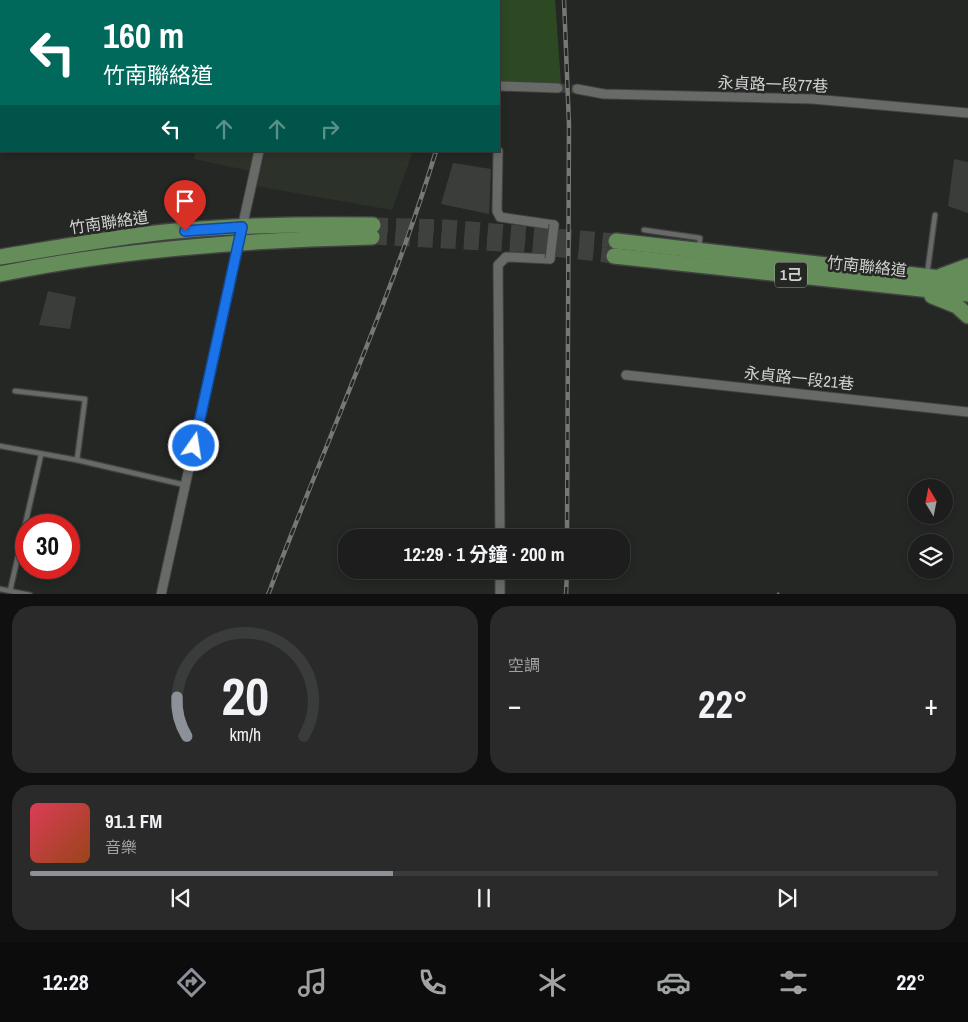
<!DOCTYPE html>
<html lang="zh-TW">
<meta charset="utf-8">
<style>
body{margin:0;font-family:"Archivo Narrow","Noto Sans TC",sans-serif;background:#292a29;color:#f1f3f6;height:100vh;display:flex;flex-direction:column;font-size:19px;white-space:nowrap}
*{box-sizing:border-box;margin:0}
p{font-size:16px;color:#a0a2a3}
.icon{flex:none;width:28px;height:28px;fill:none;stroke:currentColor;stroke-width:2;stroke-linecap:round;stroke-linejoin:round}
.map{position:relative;height:594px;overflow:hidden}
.panel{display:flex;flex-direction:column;gap:12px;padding:12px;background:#0f100f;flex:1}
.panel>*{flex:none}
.hud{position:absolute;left:0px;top:0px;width:500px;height:152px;box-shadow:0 2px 8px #0003,0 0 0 1px #3a3b3b;background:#00695c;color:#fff;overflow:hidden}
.needle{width:32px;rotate:350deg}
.fabs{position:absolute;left:908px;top:479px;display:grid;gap:10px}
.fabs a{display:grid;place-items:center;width:45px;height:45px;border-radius:50%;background:#1c1d1c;box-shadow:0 2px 8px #0003,0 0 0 1px #3a3b3b;font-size:25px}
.speed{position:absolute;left:15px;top:514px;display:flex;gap:10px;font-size:25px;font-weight:700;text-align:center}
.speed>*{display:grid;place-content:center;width:65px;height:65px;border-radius:50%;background:#1c1d1c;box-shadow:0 2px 8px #0003,0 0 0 1px #3a3b3b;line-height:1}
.speed .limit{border:8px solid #d22;background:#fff;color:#111}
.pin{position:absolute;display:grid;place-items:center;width:42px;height:42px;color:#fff;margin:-51px -21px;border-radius:50% 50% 50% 0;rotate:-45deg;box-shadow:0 0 5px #0007}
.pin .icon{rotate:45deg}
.me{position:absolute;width:55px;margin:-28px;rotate:13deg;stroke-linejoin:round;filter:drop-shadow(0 0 4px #0008)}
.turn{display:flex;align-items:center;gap:18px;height:105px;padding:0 20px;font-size:22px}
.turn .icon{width:65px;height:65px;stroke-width:2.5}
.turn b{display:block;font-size:35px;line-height:42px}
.lanes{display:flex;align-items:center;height:48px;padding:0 20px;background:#0003;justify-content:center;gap:25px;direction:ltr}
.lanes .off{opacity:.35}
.big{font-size:38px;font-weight:700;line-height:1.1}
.panel .widget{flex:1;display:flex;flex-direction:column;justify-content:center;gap:8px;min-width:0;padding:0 18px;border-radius:20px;background:#292a29}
.panel .dial{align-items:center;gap:0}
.dial svg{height:130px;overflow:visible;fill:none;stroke:#3a3b3b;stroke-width:7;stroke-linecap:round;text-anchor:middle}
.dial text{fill:#f1f3f6;stroke:none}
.song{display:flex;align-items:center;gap:15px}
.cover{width:60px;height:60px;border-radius:8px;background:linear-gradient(135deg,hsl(350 70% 55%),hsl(20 70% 35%))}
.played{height:5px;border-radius:2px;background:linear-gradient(90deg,#8c9099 40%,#3a3b3b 40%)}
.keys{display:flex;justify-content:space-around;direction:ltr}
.heat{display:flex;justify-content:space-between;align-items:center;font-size:28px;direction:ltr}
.panel .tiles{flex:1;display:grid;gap:12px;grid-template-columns:1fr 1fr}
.widget:last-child{grid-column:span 2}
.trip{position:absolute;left:338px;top:529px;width:292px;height:50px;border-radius:20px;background:#1c1d1c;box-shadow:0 2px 8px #0003,0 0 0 1px #3a3b3b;font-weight:700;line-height:50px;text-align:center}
.menu{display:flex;height:80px;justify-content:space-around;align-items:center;background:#0b0c0b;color:#a0a2a3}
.menu .icon{width:35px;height:35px}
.menu .active{color:#8c9099}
.menu b{font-size:22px;color:#f1f3f6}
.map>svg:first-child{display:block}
.built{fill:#2c322a}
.green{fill:#2c4923}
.building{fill:#3b3d3b}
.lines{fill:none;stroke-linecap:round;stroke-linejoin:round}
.street-tunnel{stroke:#3f413f;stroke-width:9;stroke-dasharray:9 4.5;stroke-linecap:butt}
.primary-tunnel{stroke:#3f413f;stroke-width:15;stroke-dasharray:15 8;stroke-linecap:butt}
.lane-casing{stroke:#414241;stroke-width:7}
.street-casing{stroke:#414241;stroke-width:11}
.primary-casing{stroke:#414241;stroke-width:18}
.path{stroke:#787a78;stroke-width:2;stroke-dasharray:2.5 4;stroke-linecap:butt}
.lane{stroke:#676a67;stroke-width:4.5}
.street{stroke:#676a67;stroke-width:9}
.primary{stroke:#658d59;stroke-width:15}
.rail-casing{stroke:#767876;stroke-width:4.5}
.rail{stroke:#252725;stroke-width:2.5;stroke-dasharray:8;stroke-linecap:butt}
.street-bridge-casing{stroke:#414241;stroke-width:11;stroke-linecap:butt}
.street-bridge{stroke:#676a67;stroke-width:9}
.route-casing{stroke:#114b97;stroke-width:12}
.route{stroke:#1a73e8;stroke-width:9}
.labels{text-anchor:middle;stroke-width:5;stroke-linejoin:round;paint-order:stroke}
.shield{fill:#252725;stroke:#9d9f9d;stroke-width:1}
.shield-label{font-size:15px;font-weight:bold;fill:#d1d2d1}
.street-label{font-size:16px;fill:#d1d2d1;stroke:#252725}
</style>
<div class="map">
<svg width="968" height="595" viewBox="0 0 968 595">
<rect width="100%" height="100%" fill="#252725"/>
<polygon class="built" points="196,151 413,151 392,210 255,186 259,173 194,159"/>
<polygon class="green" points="484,0 555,0 561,83 499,83 499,1"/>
<g class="building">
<polygon points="954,159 968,162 968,213 948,206"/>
<polygon points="453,163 491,169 489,214 441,204"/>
<polygon points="48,291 76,297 70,329 39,325"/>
</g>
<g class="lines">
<polyline class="street-tunnel" points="558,88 577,89"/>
<g class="primary-tunnel">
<polyline points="373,225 446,227 616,241"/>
<polyline points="372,237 519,245 614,256"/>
</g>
<defs>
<g id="lane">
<polyline points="644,230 700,238 699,249"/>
<polyline points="927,275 935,215"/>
<polyline points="15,391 85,399 77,460"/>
<polyline points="0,446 77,460 185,485"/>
<polyline points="0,589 30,595"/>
<polyline points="10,591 41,455"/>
</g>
<g id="street">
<polyline points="0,85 1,85"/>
<polyline points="499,86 558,88"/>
<polyline points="577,89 604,94 813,99 968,113"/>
<polyline points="498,151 497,211 500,217 554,225"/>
<polyline points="626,375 968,412"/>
<polyline points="500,538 498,265 506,257 550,259"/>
<polyline points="500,570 500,595"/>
<polyline points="161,595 259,151"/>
</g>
<g id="primary">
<polyline points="616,241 968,281"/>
<polyline points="614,256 968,294"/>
<path d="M 0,257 C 55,248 110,238 165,232 C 234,225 304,224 373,225"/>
<path d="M 0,274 C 122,249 248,240 372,237"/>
<polyline points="941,276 968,266"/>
<polyline points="932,296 957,306 968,316"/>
</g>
</defs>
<use href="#lane" class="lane-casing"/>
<use href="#street" class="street-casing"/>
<use href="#primary" class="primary-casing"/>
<polyline class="path" points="778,595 779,589"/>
<use href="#lane" class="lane"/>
<use href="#street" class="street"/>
<use href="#primary" class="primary"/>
<defs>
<g id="rail">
<polyline points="564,0 569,125 567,538"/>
<polyline points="468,1 468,0"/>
<polyline points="476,1 476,0"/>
<path d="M 268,595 C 324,446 390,303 436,151"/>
<polyline points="566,595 567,570"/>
</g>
</defs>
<use href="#rail" class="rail-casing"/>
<use href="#rail" class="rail"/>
<defs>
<polyline id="street-bridge" points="550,259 554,225"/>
</defs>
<use href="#street-bridge" class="street-bridge-casing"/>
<use href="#street-bridge" class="street-bridge"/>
</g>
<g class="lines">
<defs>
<polyline id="route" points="185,231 242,227 194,446"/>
</defs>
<use href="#route" class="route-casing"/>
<use href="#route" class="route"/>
</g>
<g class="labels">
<rect class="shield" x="775" y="262.5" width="32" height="25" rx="4"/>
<g class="shield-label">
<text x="791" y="280">1己</text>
</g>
<g class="street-label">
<text transform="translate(773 84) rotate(2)" y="6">永貞路一段77巷</text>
<text transform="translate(109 222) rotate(-8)" y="6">竹南聯絡道</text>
<text transform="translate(867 266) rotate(6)" y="6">竹南聯絡道</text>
<text transform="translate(799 378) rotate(6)" y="6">永貞路一段21巷</text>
</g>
</g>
</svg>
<div class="fabs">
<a><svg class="needle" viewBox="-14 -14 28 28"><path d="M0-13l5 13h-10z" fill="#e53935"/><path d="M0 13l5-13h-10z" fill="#a0a2a3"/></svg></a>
<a><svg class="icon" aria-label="layers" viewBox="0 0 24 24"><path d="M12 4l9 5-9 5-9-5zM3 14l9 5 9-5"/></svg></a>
</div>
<div class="speed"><div class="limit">30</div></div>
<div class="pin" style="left:185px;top:231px;background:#d93025"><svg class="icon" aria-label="arrive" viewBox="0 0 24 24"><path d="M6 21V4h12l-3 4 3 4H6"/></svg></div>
<svg class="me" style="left:194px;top:446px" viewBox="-20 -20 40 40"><circle r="17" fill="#1a73e8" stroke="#fff" stroke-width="3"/><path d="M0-11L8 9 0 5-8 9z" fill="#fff"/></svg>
<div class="trip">12:29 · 1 分鐘 · 200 m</div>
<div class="hud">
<div class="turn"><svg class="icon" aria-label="left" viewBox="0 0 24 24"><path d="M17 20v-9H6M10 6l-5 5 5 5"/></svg><div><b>160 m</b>竹南聯絡道</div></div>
<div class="lanes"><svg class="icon" aria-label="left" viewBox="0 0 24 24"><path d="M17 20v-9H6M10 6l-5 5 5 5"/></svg><svg class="icon off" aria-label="ahead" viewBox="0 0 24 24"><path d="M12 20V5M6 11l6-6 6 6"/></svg><svg class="icon off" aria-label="ahead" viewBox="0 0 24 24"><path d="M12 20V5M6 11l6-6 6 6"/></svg><svg class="icon off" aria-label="right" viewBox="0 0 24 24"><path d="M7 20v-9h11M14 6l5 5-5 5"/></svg></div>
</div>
</div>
<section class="panel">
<div class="tiles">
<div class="widget dial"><svg viewBox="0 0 100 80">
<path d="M14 69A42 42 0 1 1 86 69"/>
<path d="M14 69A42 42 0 0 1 8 45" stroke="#8c9099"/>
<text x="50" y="56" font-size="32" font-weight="700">20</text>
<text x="50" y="72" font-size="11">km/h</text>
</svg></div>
<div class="widget"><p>空調</p>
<div class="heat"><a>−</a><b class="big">22°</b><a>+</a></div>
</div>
<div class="widget">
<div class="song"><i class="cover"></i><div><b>91.1 FM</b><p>音樂</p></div></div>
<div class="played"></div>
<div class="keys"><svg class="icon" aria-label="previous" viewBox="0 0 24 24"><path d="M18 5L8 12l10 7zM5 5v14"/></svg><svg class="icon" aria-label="pause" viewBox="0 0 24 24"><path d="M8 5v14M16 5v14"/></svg><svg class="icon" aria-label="next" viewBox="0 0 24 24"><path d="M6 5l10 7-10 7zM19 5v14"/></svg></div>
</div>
</div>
</section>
<nav class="menu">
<b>12:28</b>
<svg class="icon active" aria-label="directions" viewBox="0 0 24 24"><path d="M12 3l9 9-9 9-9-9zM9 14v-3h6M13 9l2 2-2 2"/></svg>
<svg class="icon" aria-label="music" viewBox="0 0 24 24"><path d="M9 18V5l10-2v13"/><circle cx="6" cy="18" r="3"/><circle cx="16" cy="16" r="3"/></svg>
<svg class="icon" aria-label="phone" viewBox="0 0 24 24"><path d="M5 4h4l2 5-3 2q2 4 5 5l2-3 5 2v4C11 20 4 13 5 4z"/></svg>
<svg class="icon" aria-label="climate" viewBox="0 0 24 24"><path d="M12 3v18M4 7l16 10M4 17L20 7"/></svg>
<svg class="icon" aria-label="car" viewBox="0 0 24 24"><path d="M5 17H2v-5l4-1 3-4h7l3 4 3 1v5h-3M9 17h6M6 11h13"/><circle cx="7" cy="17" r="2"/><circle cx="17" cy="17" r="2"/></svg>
<svg class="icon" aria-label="filters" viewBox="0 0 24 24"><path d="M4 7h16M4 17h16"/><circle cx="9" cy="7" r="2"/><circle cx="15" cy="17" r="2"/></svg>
<b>22°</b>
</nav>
